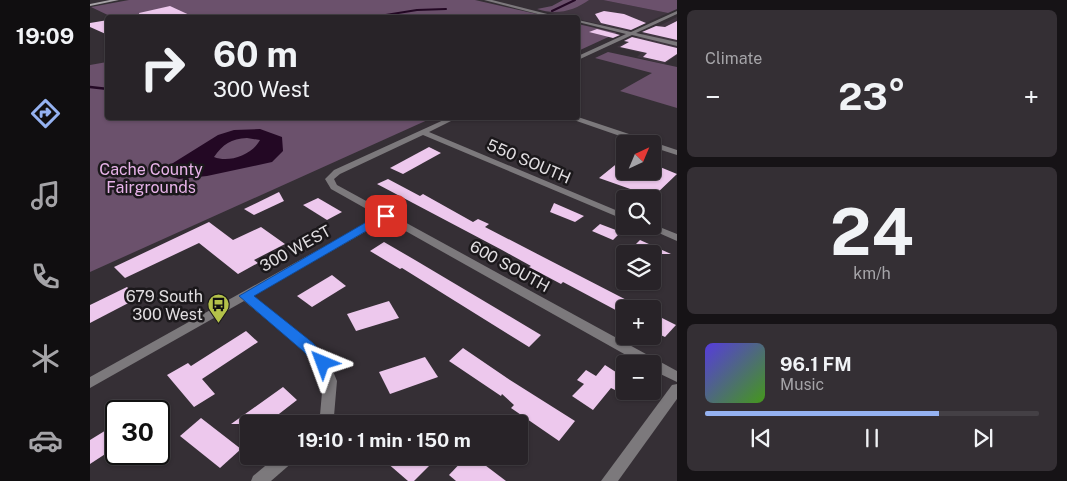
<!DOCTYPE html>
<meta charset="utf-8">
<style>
body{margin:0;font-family:"Public Sans",sans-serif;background:#342f34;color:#f1f3f6;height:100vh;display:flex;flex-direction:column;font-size:19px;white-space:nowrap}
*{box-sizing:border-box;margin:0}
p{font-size:16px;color:#a5a4a8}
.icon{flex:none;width:28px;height:28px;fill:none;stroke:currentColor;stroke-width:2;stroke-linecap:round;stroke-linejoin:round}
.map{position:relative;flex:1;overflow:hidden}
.panel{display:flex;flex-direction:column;gap:10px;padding:10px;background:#161316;width:390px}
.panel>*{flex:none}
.hud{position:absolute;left:15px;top:15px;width:475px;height:105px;border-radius:5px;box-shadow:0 1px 4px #0004,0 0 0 1px #444045;background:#282328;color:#f1f3f6;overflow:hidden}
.needle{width:32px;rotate:44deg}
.fabs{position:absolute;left:526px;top:135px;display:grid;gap:10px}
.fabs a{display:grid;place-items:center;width:45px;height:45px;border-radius:5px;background:#282328;box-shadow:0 1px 4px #0004,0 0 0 1px #444045;font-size:25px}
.speed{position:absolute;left:15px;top:400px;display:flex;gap:10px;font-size:25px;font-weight:700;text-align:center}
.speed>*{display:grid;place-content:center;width:65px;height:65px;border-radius:50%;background:#282328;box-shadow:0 1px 4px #0004,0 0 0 1px #444045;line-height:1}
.speed .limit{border:2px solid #111;border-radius:8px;background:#fff;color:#111}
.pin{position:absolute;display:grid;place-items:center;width:42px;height:42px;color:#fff;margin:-21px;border-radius:10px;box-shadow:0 2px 8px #0006}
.me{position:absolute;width:55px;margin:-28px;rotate:316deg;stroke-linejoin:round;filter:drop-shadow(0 0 4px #0008)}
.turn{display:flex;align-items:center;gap:18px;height:105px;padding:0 25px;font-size:22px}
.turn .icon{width:65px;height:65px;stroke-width:2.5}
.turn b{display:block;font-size:35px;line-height:42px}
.big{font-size:38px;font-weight:700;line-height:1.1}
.panel .widget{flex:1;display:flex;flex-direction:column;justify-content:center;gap:8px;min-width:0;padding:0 18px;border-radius:8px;background:#342f34}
.panel .dial{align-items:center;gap:0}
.dial b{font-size:65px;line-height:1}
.song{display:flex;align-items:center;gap:15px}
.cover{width:60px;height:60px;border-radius:8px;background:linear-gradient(135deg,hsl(250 70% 55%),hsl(100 70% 35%))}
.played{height:5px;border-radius:2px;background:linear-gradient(90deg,#95b2f1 70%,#444045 70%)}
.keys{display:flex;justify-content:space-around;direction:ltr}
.heat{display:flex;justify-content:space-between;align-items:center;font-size:28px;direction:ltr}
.trip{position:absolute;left:150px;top:415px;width:288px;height:50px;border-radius:5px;background:#282328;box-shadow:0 1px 4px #0004,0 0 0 1px #444045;font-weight:700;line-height:50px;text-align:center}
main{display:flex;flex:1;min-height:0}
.menu{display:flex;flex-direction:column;width:90px;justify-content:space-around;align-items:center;background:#100e10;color:#a5a4a8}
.menu .icon{width:35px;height:35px}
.menu .selected{color:#95b2f1}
.menu b{font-size:22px;color:#f1f3f6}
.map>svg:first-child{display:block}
.built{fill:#413641}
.green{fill:#6b516c}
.water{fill:#230824;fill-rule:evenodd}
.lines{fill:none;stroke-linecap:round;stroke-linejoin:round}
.stream-far1{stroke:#230824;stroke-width:2}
.stream{stroke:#230824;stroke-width:2.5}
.building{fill:#edc8ed}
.street{fill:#7c797c;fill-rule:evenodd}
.secondary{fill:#a6a2a6;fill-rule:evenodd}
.route{fill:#1a73e8;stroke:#114b97}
.labels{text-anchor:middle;stroke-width:5;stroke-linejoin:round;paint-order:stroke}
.street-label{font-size:16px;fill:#e1dee1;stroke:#1b181b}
.park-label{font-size:16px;fill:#e8b3e9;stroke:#1b181b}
.poi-label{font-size:16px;fill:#e1dee1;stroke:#1b181b;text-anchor:end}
</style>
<main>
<nav class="menu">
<b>19:09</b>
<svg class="icon selected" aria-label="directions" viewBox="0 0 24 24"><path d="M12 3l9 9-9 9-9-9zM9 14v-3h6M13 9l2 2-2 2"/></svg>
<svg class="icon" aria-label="music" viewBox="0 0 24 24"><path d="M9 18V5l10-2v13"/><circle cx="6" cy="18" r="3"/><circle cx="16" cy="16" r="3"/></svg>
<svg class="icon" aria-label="phone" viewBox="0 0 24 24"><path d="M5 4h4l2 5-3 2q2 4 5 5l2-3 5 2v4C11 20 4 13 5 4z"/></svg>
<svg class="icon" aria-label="climate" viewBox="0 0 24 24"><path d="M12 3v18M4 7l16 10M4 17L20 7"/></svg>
<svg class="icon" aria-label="car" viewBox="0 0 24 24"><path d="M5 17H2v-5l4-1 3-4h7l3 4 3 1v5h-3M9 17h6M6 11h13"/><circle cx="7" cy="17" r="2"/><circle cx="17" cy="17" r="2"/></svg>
</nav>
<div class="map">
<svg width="587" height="481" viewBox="0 0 587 481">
<rect width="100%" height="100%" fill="#352f35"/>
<g class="built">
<polygon points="494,0 513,0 578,13 538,31 488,19 488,18 459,13"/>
<polygon points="587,17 587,55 574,64 547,57 551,53 527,47"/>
</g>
<g class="green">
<polygon points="39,0 385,0 460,17 24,18 1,7"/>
<path d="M 473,0 L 499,0 C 485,10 467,16 447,9 L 462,6 Z"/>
<polygon points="513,0 587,0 587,9 578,13"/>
<polygon points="488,24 527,33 488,51"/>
<polygon points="518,52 587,67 587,108 530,91 562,73 505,58"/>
<polygon points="17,62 18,118 342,118 0,272 0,65"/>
</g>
<path class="water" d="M 170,129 L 192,137 L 193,151 L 182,162 L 117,176 L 89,179 L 73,174 L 75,168 L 128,135 L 144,130 ZM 157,138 L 170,140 C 162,155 139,163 124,157 C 133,144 141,139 157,138 Z"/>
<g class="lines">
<g class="stream-far1">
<polyline points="462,11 485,0"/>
<polyline points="277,18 327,10 356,9"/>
</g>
<polyline class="stream" points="0,87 18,89"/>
</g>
<g class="building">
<polygon points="80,6 106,18 50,18 49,13"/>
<polygon points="514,11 534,14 556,23 541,30 511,23 505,14"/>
<polygon points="18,20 18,35 0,27 0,23"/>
<polygon points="587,21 587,40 552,32 566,26 575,27"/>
<polygon points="507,29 530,35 523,38 499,32"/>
<polygon points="542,37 587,48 587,54 575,62 553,57 557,53 530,47 539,42 534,41"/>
<polygon points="339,147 351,153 313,174 300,168"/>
<polygon points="535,157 535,171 566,171 570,167 587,174 563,197 509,178"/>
<polygon points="298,179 330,196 333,194 383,222 388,219 399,224 395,227 554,309 535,309 535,315 473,282 471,284 439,267 441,266 412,250 287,184"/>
<polygon points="189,192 194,201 164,215 154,209"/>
<polygon points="228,198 252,212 237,220 213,205"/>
<polygon points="464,203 494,216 485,222 460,212"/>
<polygon points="119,222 143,240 171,227 195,244 164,260 168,263 148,274 109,243 35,278 24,267"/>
<polygon points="510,224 531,232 523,240 502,231"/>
<polygon points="550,240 581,254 554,254 542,248"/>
<polygon points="294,242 325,260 451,335 439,347 312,268 310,269 280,251"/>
<polygon points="242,275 256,286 222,307 207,296"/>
<polygon points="37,287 48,298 0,323 0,305"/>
<polygon points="299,301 309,318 266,331 257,314"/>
<polygon points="562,313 586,325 575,337 562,331"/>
<polygon points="156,331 168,342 112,379 125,394 104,407 77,375 98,363 101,366"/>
<polygon points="373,348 417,378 485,421 469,441 421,408 424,405 412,394 411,396 359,361"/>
<polygon points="335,357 348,377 300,394 289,372"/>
<polygon points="515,365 535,378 525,390 521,388 503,410 482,396 494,384 487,380 496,370 506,376"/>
<polygon points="193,387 207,400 176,424 159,424 159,433 150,424 141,424"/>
<polygon points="111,418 151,449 130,468 90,436"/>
<polygon points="26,424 26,447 0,464 0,440"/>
<polygon points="302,456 349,456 324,481 318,481 296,462"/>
<polygon points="377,456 383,456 416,481 366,481 359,475"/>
</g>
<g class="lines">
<g class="street">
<polygon points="394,0 402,0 473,18 463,18"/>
<polygon points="587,11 587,14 546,33 587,42 587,46 542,35 488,60 488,56 536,34 488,22 488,20 541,32"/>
<polygon points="488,117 587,150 587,155 562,147 562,144 553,144 478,118"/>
<polygon points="358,118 367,118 339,132 535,214 535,220 333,135 250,174 244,179 247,185 587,371 587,382 562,370 562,364 552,364 296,220 163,296 222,344 238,359 247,381 244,416 240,424 225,424 230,415 233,381 228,365 214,350 154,301 0,388 0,377 289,216 241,189 235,179 244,170"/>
<polygon points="562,224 587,234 587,241 553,226 562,226"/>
<polygon points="587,384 587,399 528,481 511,481 582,385"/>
<polygon points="187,456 206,456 204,461 181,481 161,481 163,476"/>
</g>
<polygon class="secondary" points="20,0 29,0 0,6 0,4"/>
</g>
<polygon class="route" points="292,213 296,213 302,216 164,296 223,343 240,363 238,367 228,367 213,351 149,296"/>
<defs>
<symbol id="bus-pin" viewBox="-11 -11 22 30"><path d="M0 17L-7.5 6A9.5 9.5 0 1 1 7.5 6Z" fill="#b4c24a" stroke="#1b181b"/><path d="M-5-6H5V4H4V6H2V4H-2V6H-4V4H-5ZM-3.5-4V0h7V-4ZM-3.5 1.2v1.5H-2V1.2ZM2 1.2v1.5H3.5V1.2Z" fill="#111"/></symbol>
</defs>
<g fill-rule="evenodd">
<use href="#bus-pin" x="116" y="292" width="25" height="34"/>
</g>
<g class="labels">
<g class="street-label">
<text transform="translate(439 161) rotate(23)" y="6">550 SOUTH</text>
<text transform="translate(205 248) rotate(-29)" y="6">300 WEST</text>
<text transform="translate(420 266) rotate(29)" y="6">600 SOUTH</text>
</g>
<g class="park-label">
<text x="61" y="175">Cache County<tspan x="61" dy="18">Fairgrounds</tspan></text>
</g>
<g class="poi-label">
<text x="113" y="302">679 South<tspan x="113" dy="18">300 West</tspan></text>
</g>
</g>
</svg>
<div class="fabs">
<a><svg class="needle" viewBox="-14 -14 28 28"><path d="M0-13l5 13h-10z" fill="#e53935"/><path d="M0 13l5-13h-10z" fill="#a5a4a8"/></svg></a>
<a><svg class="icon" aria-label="search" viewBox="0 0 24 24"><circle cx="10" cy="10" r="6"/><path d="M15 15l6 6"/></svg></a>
<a><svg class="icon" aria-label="layers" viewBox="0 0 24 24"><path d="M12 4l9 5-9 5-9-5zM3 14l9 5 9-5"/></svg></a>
<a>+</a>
<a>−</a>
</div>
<div class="speed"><div class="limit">30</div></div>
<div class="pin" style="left:296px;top:216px;background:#d93025"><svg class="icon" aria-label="arrive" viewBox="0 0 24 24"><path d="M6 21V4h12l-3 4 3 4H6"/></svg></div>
<svg class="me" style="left:233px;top:363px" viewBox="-20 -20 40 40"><path d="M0-17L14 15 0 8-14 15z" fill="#1a73e8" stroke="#fff" stroke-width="4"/></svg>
<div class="trip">19:10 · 1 min · 150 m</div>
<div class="hud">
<div class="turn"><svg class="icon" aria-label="right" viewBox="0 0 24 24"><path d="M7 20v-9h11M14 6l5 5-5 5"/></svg><div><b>60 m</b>300 West</div></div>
</div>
</div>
<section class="panel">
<div class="widget"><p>Climate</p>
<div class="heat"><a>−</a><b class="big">23°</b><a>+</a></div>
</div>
<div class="widget dial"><b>24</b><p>km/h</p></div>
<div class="widget">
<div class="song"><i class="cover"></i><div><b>96.1 FM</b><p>Music</p></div></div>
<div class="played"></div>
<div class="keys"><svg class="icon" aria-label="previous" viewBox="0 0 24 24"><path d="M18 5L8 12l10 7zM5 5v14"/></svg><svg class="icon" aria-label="pause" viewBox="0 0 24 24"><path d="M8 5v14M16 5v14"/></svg><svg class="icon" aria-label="next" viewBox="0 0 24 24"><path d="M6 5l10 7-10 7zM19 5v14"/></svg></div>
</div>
</section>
</main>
